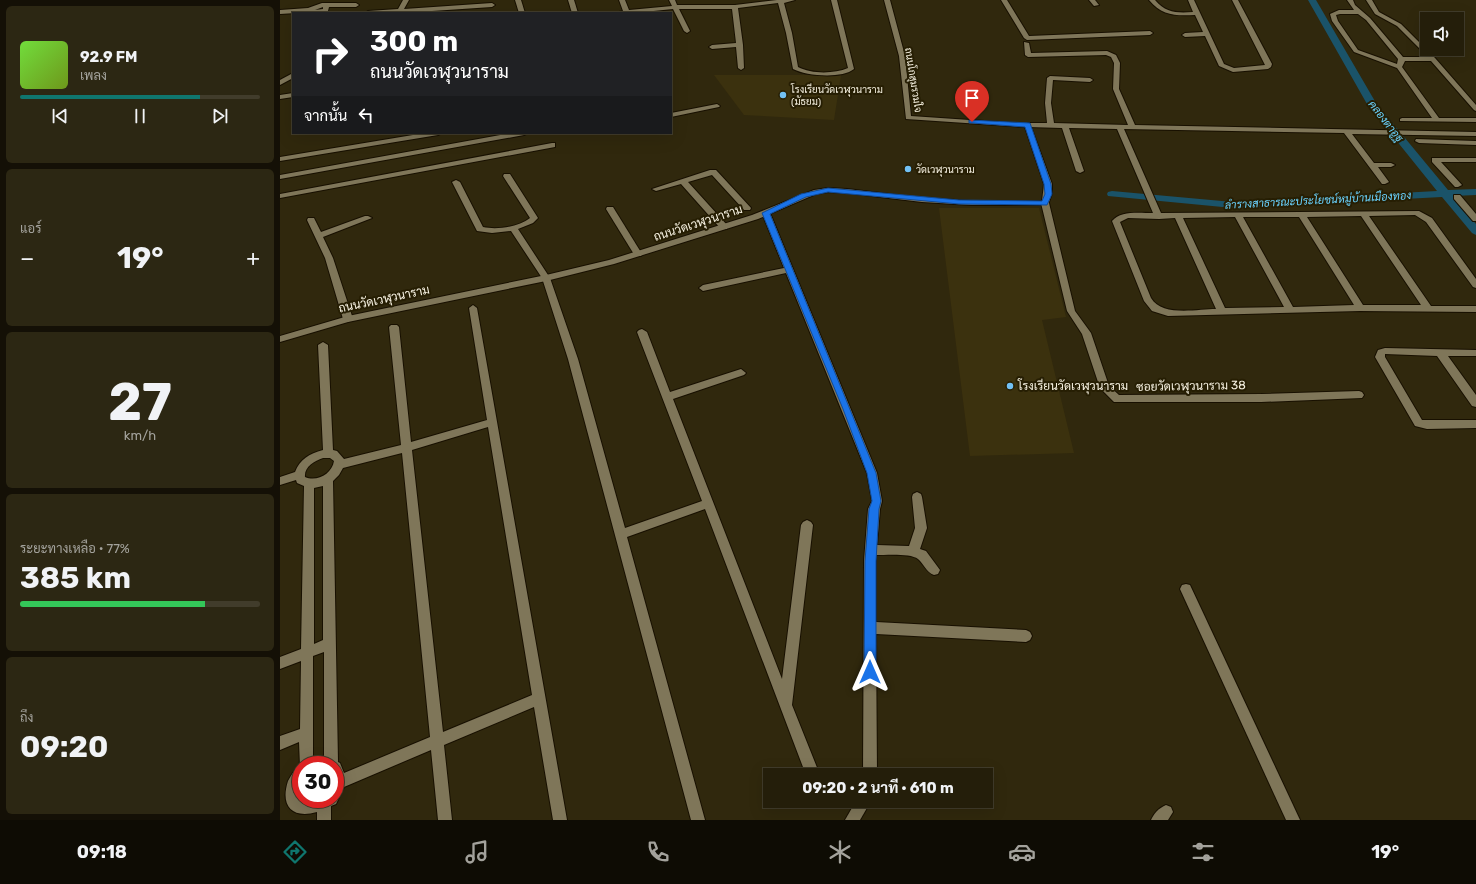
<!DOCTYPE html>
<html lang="th">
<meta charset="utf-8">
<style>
body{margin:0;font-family:Rubik,Sarabun,sans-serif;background:#2c2713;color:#f1f3f6;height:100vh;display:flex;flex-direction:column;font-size:15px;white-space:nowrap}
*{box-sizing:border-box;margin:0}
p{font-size:13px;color:#a3a29c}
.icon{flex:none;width:22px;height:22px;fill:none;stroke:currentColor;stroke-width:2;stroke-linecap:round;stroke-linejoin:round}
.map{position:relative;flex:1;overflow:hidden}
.sheet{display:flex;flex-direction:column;gap:6px;padding:6px;background:#141006;width:280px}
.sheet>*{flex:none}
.hud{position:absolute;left:12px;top:12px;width:380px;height:122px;border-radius:0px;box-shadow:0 4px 16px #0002,0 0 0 1px #413c2b;background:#202124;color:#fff;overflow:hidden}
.buttons{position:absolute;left:1140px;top:12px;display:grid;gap:8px}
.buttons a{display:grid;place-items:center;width:44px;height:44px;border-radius:0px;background:#241e0a;box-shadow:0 4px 16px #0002,0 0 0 1px #413c2b;font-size:20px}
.speed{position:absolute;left:12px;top:756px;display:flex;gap:8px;font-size:20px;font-weight:700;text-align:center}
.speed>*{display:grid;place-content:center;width:52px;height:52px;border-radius:50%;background:#241e0a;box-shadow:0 4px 16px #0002,0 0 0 1px #413c2b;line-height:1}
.speed .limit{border:6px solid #d22;background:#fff;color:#111}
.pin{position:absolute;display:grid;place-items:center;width:34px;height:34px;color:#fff;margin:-41px -17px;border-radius:50% 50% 50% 0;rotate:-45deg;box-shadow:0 0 4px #0007}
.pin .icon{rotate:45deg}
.me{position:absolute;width:44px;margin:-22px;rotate:0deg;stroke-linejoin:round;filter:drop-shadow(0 0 3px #0008)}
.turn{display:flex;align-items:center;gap:14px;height:84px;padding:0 12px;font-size:18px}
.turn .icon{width:52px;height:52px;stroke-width:2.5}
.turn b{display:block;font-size:28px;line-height:34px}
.then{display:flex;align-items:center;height:38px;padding:0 12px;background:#0003;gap:8px;font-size:15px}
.big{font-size:30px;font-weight:700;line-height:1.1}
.sheet .tile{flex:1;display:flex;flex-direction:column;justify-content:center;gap:6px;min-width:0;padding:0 14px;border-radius:6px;background:#2c2713}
.sheet .dial{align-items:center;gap:0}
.dial b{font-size:52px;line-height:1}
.song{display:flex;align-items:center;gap:12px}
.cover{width:48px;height:48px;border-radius:6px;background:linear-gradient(135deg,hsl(100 70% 55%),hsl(80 70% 35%))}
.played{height:4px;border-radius:2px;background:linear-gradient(90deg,#0f766e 75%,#413c2b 75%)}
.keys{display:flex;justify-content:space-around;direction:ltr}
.heat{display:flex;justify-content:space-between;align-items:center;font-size:22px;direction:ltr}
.charge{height:6px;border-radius:3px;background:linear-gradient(90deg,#34c759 77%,#413c2b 0)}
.trip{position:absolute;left:483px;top:768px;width:230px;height:40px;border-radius:0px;background:#241e0a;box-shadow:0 4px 16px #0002,0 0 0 1px #413c2b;font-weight:700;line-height:40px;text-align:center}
.tab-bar{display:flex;height:64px;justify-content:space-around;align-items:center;background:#0e0c04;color:#a3a29c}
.tab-bar .icon{width:28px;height:28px}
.tab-bar .active{color:#0f766e}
.tab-bar b{font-size:18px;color:#f1f3f6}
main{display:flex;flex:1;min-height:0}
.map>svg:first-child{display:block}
.built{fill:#3b310e}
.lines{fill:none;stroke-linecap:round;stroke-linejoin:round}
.canal{fill:#1a5369;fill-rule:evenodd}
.minor-casing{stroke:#181000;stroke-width:2}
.tertiary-casing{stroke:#181000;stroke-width:2}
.minor{fill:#7f7659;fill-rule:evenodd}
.tertiary{fill:#7f7659;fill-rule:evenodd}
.route{fill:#1a73e8;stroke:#114b97}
.poi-dot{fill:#72c1f5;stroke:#261e03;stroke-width:1.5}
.labels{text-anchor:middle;stroke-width:4;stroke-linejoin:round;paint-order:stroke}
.far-street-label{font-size:10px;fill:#f7f2e2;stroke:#261e03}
.far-poi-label{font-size:10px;fill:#f7f2e2;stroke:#261e03;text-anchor:start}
.far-water-label{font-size:11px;font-style:italic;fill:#6ad3ff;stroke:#261e03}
.street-label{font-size:12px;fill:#f7f2e2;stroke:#261e03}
.poi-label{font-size:12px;fill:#f7f2e2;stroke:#261e03;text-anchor:start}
</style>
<main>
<section class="sheet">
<div class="tile">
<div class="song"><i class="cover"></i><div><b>92.9 FM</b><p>เพลง</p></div></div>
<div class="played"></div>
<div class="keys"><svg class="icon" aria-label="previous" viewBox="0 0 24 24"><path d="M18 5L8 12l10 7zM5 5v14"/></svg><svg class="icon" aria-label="pause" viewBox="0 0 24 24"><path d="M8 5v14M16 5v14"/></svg><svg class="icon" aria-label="next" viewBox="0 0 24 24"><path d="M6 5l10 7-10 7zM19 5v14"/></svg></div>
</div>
<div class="tile"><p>แอร์</p>
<div class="heat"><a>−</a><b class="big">19°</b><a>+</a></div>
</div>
<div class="tile dial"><b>27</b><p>km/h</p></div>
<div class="tile"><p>ระยะทางเหลือ · 77%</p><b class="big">385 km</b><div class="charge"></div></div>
<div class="tile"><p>ถึง</p><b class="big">09:20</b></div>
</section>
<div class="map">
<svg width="1196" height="820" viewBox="0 0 1196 820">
<rect width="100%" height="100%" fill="#30280d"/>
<g class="built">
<polygon points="434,75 561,75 554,120 464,115"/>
<polygon points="659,208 759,208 786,317 762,320 794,453 690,456"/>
</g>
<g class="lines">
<polygon class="canal" points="1028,0 1036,0 1096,103 1168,190 1196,189 1196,195 1173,196 1196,224 1196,235 1192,233 1162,197 953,208 828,196 827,194 828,192 832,191 953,202 1157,191 1087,104"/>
<defs>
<g id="minor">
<polygon points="123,0 129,0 124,9 212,3 215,5 212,7 122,13 85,13 88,11 118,9"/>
<polygon points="235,0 241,0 245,13 239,13"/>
<polygon points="288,0 294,0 298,13 292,13"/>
<path d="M 339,0 L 345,0 L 349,10 L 392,6 L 389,0 L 395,0 L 397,5 L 455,5 L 497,0 L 515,0 L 504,3 L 512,33 L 518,67 C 531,74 554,74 568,68 L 551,0 L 557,0 L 574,69 C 562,79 526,76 513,69 L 506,33 L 498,3 L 458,8 L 463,45 L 464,68 L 461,70 L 458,68 L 456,47 L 432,49 L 429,47 L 432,45 L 456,43 L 452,9 L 399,9 L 410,31 L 407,33 L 404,31 L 393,9 L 354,13 L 335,13 L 343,11 Z"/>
<polygon points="721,0 727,0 749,36 870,31 873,33 870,35 747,40 744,38"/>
<polygon points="809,0 815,0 819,5 814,6"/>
<path d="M 869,0 L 875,0 C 886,13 897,13 913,12 L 908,0 L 914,0 L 944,64 L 954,68 L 985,65 L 952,0 L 958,0 L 992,64 L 991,67 L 988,69 L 953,72 L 939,66 L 925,36 L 905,37 L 902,35 L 905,33 L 923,32 L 915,15 C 896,16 882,16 869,0 Z"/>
<path d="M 1067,0 L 1073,0 L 1075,5 L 1090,18 L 1123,57 L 1148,57 L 1117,26 L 1095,14 L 1086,0 L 1092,0 L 1099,12 L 1121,24 L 1155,58 L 1196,105 L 1196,111 L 1194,110 L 1151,61 L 1125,61 L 1122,67 L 1159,118 L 1196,118 L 1196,122 L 1120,121 L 1120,119 L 1122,118 L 1152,118 L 1117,68 L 1074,52 L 1052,21 L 1050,14 L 1059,10 L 1074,10 ZM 1060,14 L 1078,14 L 1086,20 L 1118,59 L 1117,64 L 1078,50 L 1058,21 L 1056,15 Z"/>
<path d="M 42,3 L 76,3 L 79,5 L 76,7 L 49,7 L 48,11 L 0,14 L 0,10 L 28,8 ZM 43,7 L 43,9 L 35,10 Z"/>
<path d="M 744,42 L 749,43 L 751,53 L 827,51 L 836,55 L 840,63 L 839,89 L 855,125 L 1196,132 L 1196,136 L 1072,134 L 1094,163 L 1111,163 L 1115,165 L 1111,167 L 1098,167 L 1109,182 L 1105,184 L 1102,184 L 1064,133 L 844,129 L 881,213 L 1139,211 L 1152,218 L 1196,279 L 1196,288 L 1193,287 L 1146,222 L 1135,215 L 1089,216 L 1151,306 L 1196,306 L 1196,312 L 1080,311 L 888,316 L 872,311 L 864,301 L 832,221 C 841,210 860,213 873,213 L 837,129 L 789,128 L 804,171 L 800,173 L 796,171 L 782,128 L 748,127 L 745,125 L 748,123 L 767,123 L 765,103 L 767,78 L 770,76 L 810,78 L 813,80 L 810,82 L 773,80 L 771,103 L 774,123 L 848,125 L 833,89 L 834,63 L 831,57 L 826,55 L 748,57 L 745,55 ZM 1081,216 L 1141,305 L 1083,305 L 1027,217 ZM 955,217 L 1004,307 L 945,308 L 903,218 ZM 963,217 L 1019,217 L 1074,305 L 1013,307 ZM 848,218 L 879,219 L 895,218 L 936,309 C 917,309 882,317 871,298 L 840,222 Z"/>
<polygon points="13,73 13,78 0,85 0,80"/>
<polygon points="13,93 13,97 0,99 0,95"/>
<polygon points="437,104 440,106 439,107 391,117 391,113"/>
<polygon points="145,133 162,133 158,135 0,161 0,157"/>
<polygon points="232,133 248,133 244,135 0,179 0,175"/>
<polygon points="1136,139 1196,141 1196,145 1139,143 1135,141"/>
<polygon points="272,143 275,143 275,147 0,198 0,194"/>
<polygon points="1152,158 1196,158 1196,162 1161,162 1182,185 1178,187 1175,187 1152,162"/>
<polygon points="430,170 436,170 471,208 470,210 464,210 432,175 408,182 447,225 447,229 441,229 401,184 376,191 372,189"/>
<path d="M 224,174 L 230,174 L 258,218 L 253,223 L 238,229 L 270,278 L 298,359 L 345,528 L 422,501 L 357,332 L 359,330 L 362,329 L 367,332 L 390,392 L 461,369 L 466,373 L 464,375 L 393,399 L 502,679 L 521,525 L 523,522 L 527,520 L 531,522 L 533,525 L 512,705 L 540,775 L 526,775 L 425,509 L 347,537 L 425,820 L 411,820 L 288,359 L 262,278 L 231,231 L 212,233 L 197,231 L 172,182 L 176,180 L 180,182 L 203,227 C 217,230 239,227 250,218 L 223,176 Z"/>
<polygon points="1174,195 1180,195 1196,214 1196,221 1193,221 1174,199"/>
<polygon points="762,201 765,201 769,203 795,311 811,333 829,386 839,395 981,394 1079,391 1082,392 1084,395 1082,398 981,402 834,402 820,388 802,334 787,311 761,203"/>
<polygon points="327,207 333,207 362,254 361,256 355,256 326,209"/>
<path d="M 483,211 L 489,211 L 490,213 L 597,473 L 602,501 L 600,509 L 597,545 L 629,546 L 635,528 L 632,497 L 633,494 L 637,492 L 641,494 L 642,497 L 647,528 L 640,549 L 646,551 L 660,570 L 658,574 L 654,575 C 646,572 644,564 638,559 C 631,553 606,555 596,555 L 596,622 L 746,630 L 750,632 L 752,636 L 750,640 L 746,642 L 596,634 L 597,775 L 583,775 L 584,561 L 588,509 L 592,501 L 587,473 L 506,273 L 423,291 L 419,288 L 423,285 L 504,268 L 482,213 Z"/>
<polygon points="85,216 88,216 92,218 43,237 53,258 73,319 68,322 63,319 45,258 27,220 28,218 34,218 41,232"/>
<path d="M 193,305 L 197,308 L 287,820 L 273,820 L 254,707 L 164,745 L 172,820 L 158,820 L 151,750 L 64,787 L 56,804 L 51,806 L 51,820 L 37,820 L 37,812 C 12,819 0,806 8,781 C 11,776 14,769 20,767 L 19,742 L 0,750 L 0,736 L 20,729 L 21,661 L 0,669 L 0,657 L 21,649 L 24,486 L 17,483 L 16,480 L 0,485 L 0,477 L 15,472 C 20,459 29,454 43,450 L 38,345 L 43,342 L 48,345 L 53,450 L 57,451 L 64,459 L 117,446 L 121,445 L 109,327 L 111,325 L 117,325 L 119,327 L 131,442 L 207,420 L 189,308 ZM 208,427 L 252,695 L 163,732 L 132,450 ZM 122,453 L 150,737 L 64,773 L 60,763 L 58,762 L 53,481 L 59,475 L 63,468 ZM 43,458 L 50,458 L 54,461 C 52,474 37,482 25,477 C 24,467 34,461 43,458 ZM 43,486 L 43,640 L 34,644 L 34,488 ZM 44,652 L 44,756 L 33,759 L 33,656 ZM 21,765 L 55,765 L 55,799 L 28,800 L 19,799 Z"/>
<polygon points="1105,348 1196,350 1196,356 1168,356 1196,395 1196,407 1192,406 1157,356 1105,354 1105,357 1142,420 1196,420 1196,428 1147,429 1135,426 1095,357 1098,350"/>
<polygon points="906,584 910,585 1020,820 1006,820 900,589 902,585"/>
<polygon points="576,801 591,801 580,820 565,820"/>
<path d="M 886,805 L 891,807 L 893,812 L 888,820 L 871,820 C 874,813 879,808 886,805 Z"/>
</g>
<polygon id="tertiary" points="604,0 610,0 625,56 631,116 750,124 772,184 772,193 768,205 692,205 642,202 567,193 548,192 536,194 478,219 334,264 266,281 68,322 0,342 0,336 68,316 266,275 329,260 472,215 534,190 548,188 567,189 642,198 692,201 762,201 764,184 745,127 626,119 619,56"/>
</defs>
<use href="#minor" class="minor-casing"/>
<use href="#tertiary" class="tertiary-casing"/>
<use href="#minor" class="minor"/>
<use href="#tertiary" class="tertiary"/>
</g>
<polygon class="route" points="689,120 750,123 771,184 772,194 767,205 679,204 548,192 526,197 490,214 596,473 601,501 599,509 596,561 596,672 594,676 590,678 586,676 584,672 585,561 589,509 592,501 587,473 563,409 482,213 521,194 548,188 679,200 762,201 765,194 764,184 745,127 692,123 689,123"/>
<g class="poi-dot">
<circle cx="503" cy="95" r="4"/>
<circle cx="628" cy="169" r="4"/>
<circle cx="730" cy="386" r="4"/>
</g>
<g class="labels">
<g class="far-street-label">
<text transform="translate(634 80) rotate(81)" y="4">ถนนโกสุมรวมใจ</text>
</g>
<g class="far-poi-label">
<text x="511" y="93">โรงเรียนวัดเวฬุวนาราม<tspan x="511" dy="12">(มัธยม)</tspan></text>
<text x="636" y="173">วัดเวฬุวนาราม</text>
</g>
<g class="far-water-label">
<text transform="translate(1106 121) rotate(52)" y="4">คลองตาอูฐ</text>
<text transform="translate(1038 200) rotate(-3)" y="4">ลำรางสาธารณะประโยชน์หมู่บ้านเมืองทอง</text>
</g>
<g class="street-label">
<text transform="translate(418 223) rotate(-18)" y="4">ถนนวัดเวฬุวนาราม</text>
<text transform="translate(104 299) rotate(-12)" y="4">ถนนวัดเวฬุวนาราม</text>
<text transform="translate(911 386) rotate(-1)" y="4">ซอยวัดเวฬุวนาราม 38</text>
</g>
<g class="poi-label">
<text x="738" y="390">โรงเรียนวัดเวฬุวนาราม</text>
</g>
</g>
</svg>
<div class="buttons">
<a><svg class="icon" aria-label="sound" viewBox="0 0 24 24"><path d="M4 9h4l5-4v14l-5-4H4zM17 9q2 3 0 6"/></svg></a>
</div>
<div class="speed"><div class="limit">30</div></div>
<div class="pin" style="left:692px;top:122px;background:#d93025"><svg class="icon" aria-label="arrive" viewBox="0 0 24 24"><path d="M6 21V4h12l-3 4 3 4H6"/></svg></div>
<svg class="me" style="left:590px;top:672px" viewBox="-20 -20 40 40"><path d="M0-17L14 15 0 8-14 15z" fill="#1a73e8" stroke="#fff" stroke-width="4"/></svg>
<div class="trip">09:20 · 2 นาที · 610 m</div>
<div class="hud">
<div class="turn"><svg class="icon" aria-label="right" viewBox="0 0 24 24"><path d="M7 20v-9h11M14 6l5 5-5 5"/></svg><div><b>300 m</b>ถนนวัดเวฬุวนาราม</div></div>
<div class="then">จากนั้น<svg class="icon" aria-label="left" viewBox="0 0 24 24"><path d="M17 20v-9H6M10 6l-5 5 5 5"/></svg></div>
</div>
</div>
</main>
<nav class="tab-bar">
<b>09:18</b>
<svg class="icon active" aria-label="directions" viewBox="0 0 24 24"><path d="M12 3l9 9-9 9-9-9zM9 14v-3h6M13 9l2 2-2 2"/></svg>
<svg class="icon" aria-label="music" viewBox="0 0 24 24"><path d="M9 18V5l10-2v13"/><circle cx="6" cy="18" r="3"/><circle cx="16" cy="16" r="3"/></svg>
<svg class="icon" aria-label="phone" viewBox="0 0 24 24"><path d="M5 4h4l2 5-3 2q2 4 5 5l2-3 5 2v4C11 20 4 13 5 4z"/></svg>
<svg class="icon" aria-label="climate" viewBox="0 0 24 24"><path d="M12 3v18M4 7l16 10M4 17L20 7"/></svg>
<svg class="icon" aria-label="car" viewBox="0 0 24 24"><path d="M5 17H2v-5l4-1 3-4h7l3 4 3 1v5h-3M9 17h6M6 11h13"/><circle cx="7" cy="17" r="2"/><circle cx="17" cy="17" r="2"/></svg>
<svg class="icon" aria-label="filters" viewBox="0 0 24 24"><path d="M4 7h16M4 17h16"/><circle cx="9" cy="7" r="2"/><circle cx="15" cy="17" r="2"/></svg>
<b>19°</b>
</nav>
